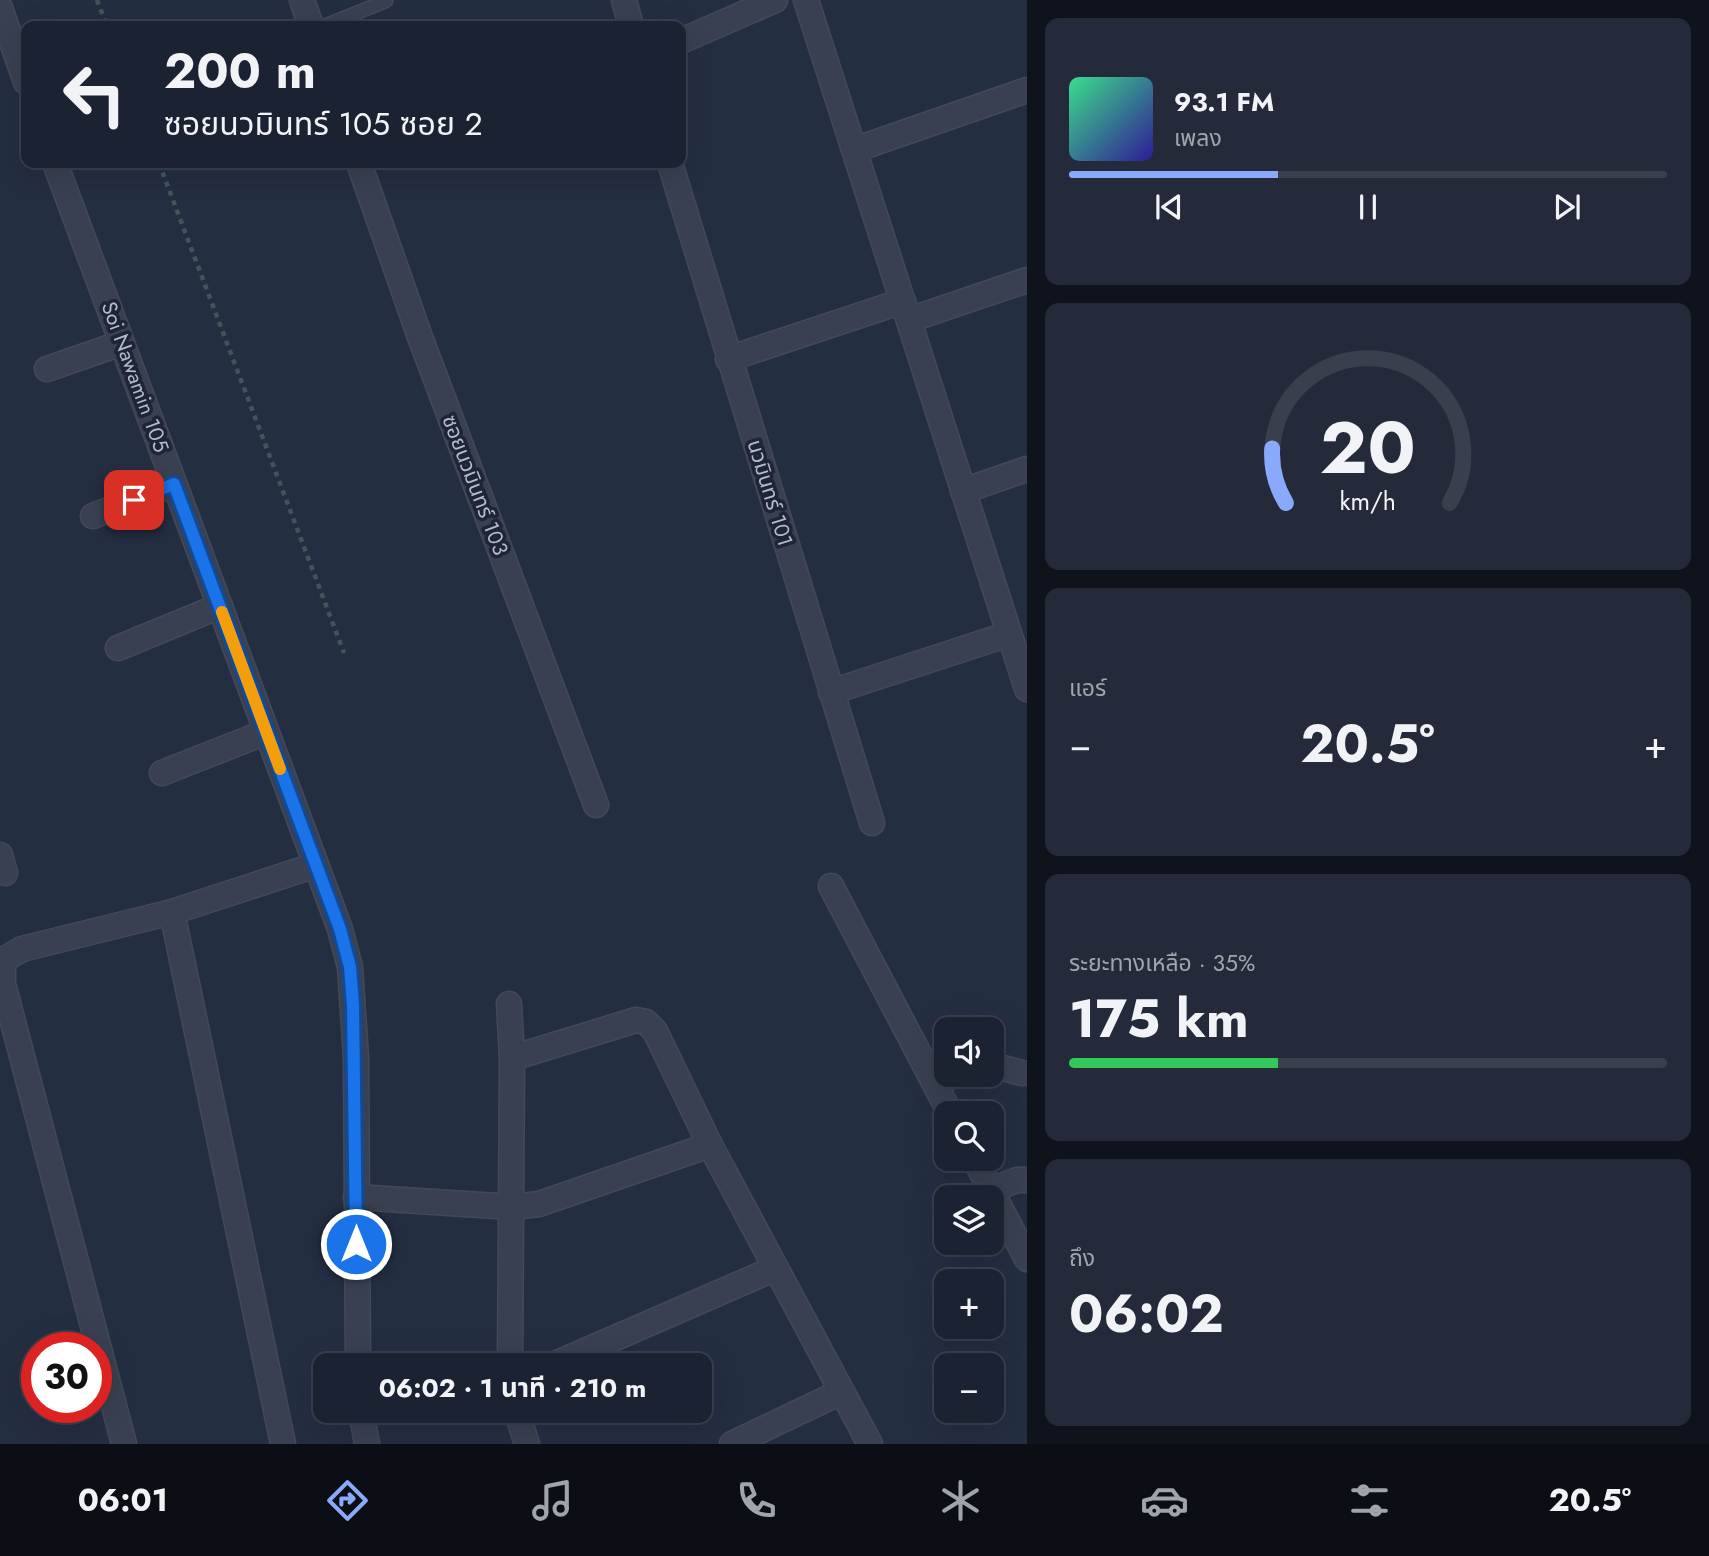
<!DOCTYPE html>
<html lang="th">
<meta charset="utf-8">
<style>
body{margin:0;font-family:Jost,"Noto Sans Thai",sans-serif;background:#242a39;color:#f1f3f6;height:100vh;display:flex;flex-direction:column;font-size:26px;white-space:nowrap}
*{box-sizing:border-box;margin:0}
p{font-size:23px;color:#a0a4ab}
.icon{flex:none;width:38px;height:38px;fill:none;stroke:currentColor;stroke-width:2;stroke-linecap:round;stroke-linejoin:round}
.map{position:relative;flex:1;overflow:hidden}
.panel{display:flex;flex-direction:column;gap:18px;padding:18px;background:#0f131b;width:682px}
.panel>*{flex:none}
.banner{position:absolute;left:21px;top:21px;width:665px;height:147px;border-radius:14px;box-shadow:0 7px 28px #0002,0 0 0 2px #393f4d;background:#1b2231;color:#f1f3f6;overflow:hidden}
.buttons{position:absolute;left:934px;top:1017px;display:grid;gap:14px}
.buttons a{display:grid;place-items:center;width:70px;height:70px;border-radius:14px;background:#1b2231;box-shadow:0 7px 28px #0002,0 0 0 2px #393f4d;font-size:35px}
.speed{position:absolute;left:21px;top:1332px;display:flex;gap:14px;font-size:35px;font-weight:700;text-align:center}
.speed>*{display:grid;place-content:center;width:91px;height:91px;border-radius:50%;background:#1b2231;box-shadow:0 7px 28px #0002,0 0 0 2px #393f4d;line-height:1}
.speed .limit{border:10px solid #d22;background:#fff;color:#111}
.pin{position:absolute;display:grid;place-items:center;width:60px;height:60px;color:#fff;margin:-30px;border-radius:14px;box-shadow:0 4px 10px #0006}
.me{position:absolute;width:77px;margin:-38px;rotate:0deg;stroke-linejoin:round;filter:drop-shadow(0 0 5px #0008)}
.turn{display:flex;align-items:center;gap:24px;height:147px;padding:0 28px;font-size:32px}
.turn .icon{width:91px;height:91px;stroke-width:2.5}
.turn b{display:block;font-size:49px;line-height:60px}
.big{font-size:52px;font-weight:700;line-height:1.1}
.panel .tile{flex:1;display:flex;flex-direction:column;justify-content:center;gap:10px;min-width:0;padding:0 24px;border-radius:14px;background:#242a39}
.panel .dial{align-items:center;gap:0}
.dial svg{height:182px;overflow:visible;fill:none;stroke:#393f4d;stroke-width:7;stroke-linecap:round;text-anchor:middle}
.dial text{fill:#f1f3f6;stroke:none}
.song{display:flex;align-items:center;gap:21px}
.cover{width:84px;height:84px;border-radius:10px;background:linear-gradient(135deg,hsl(150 70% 55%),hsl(250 70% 35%))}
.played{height:7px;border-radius:4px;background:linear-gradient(90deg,#89aafc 35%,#393f4d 35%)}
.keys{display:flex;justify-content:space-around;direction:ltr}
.heat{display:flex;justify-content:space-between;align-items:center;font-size:38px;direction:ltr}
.charge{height:10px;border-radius:5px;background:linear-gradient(90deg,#34c759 35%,#393f4d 0)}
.trip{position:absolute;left:313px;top:1353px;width:399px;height:70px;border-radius:14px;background:#1b2231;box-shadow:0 7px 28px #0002,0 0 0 2px #393f4d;font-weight:700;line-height:70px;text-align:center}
.tabs{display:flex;height:112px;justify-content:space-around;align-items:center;background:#0b0e14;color:#a0a4ab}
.tabs .icon{width:49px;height:49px}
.tabs .active{color:#89aafc}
.tabs b{font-size:32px;color:#f1f3f6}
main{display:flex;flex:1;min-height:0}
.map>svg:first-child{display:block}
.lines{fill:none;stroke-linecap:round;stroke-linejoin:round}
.service-casing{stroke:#42495a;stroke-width:15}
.minor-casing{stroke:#42495a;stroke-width:27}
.path{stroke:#40555a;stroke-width:4.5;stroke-dasharray:5 5;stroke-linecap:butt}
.service{stroke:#394051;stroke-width:12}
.minor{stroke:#394051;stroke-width:24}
.route-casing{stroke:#114b97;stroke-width:18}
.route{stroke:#1a73e8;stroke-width:12}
.slow{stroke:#f59e0b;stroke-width:12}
.labels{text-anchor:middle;stroke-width:7;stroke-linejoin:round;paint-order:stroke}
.street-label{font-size:21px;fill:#b5bbcb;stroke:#1d2536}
</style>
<main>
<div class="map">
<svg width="1027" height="1444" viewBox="0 0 1027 1444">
<rect width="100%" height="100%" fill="#242e41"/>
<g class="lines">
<defs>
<polyline id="service" points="324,26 386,1"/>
<g id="minor">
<polyline points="302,0 311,26"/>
<polyline points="624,0 631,26"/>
<polyline points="806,0 1027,689"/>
<polyline points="0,8 26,82"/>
<polyline points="681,41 775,0"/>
<polyline points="854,150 1027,90"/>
<polyline points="55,163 340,929 350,967 356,1057 358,1365"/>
<polyline points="359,163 420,337 596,805"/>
<polyline points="670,163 872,823"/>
<polyline points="909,320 1027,280"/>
<polyline points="728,359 903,301"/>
<polyline points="47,369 122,343"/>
<polyline points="963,491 1027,469"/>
<polyline points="93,516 174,484"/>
<polyline points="118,648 220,606"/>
<polyline points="831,692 1009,634"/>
<polyline points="162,773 266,732"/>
<polyline points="0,855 5,873"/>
<polyline points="831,886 950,1113"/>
<polyline points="172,912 283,1444"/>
<polyline points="509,1004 512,1058 510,1365"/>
<polyline points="512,1058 636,1020 646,1022 655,1031 710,1145 870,1444"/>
<polyline points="992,1065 1022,1073"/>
<polyline points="935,1084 956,1074"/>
<polyline points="974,1158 1027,1259"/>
<polyline points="991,1190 1017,1180 1027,1180"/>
<polyline points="356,1197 512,1207 539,1204 710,1145"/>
<polyline points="553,1365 776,1268"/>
<polyline points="361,1410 367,1444"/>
<polyline points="516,1410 527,1444"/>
<polyline points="124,1444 3,984 3,960 22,949 172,912 316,865"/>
<polyline points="732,1444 841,1392"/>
</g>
</defs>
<use href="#service" class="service-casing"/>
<use href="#minor" class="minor-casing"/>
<g class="path">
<polyline points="97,0 107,26"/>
<polyline points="159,163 344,653"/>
</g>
<use href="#service" class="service"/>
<use href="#minor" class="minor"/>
</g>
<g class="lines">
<defs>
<polyline id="route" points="134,500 174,484 340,929 350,967 353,1005 356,1244"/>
</defs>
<use href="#route" class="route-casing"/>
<use href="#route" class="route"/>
<polyline class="slow" points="222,612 280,769"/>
</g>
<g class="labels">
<g class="street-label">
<text transform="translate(135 377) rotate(70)" y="7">Soi Nawamin 105</text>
<text transform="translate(475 485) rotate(69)" y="7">ซอยนวมินทร์ 103</text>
<text transform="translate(770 493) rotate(73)" y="7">นวมินทร์ 101</text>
</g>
</g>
</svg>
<div class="buttons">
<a><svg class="icon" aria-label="sound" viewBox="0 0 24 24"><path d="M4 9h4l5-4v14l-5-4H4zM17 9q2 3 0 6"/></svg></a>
<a><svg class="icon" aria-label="search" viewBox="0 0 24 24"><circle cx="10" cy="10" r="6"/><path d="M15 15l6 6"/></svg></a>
<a><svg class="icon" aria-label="layers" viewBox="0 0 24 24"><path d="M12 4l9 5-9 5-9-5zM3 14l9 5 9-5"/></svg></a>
<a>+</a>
<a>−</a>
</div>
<div class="speed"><div class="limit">30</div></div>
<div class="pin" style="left:134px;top:500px;background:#d93025"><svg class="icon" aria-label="arrive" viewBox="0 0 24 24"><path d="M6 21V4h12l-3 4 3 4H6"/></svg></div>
<svg class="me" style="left:356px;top:1244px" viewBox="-20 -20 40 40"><circle r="17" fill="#1a73e8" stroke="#fff" stroke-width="3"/><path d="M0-11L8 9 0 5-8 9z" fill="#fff"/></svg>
<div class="trip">06:02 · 1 นาที · 210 m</div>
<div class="banner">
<div class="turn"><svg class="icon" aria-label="left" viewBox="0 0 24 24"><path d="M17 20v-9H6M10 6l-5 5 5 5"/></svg><div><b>200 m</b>ซอยนวมินทร์ 105 ซอย 2</div></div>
</div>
</div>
<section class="panel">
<div class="tile">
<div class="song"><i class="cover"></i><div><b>93.1 FM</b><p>เพลง</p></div></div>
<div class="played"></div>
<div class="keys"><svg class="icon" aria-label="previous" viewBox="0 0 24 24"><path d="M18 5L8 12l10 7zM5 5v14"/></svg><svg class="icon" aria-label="pause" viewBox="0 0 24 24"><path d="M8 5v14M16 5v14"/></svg><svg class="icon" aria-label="next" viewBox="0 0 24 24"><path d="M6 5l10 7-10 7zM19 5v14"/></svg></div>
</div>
<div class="tile dial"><svg viewBox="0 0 100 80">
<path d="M14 69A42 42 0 1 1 86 69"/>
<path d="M14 69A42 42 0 0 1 8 45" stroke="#89aafc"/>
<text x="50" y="56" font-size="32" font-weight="700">20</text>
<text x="50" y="72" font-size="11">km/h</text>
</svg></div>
<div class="tile"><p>แอร์</p>
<div class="heat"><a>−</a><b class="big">20.5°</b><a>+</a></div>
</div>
<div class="tile"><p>ระยะทางเหลือ · 35%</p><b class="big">175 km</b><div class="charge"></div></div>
<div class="tile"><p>ถึง</p><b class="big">06:02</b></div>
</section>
</main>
<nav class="tabs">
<b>06:01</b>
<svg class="icon active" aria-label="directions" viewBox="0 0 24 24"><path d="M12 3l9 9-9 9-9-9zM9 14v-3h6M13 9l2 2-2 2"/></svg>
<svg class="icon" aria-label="music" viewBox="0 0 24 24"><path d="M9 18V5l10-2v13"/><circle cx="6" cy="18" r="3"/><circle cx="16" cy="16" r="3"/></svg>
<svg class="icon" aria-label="phone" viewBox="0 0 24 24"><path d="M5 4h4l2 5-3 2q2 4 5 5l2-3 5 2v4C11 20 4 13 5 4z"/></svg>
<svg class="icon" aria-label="climate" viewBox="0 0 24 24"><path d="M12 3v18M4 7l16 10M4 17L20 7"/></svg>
<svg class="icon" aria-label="car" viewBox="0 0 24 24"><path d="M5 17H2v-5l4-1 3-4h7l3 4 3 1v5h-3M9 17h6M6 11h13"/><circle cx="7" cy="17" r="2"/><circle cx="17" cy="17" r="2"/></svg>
<svg class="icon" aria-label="filters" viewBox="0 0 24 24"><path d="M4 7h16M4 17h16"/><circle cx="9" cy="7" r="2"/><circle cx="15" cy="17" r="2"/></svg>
<b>20.5°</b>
</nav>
